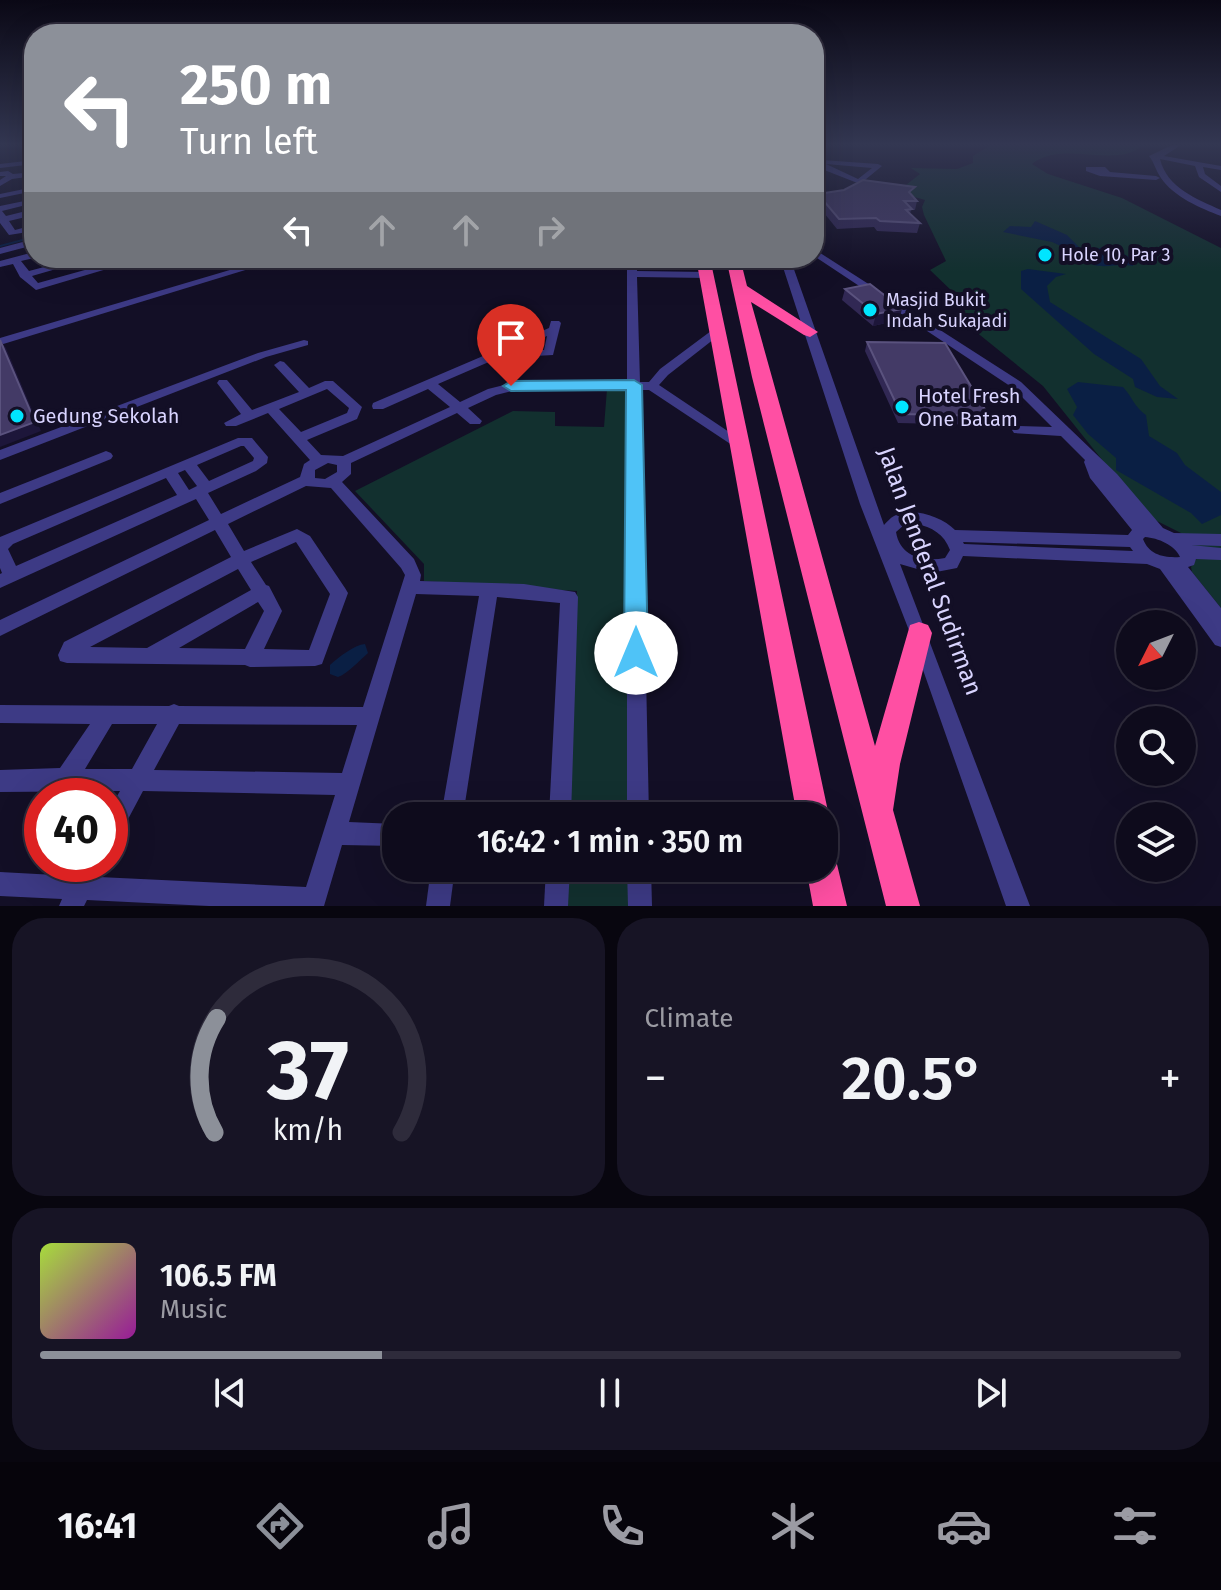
<!DOCTYPE html>
<meta charset="utf-8">
<style>
body{margin:0;font-family:"Fira Sans",sans-serif;background:#171425;color:#f1f3f6;height:100vh;display:flex;flex-direction:column;font-size:30px;white-space:nowrap}
*{box-sizing:border-box;margin:0}
p{font-size:26px;color:#9b9ba3}
.icon{flex:none;width:44px;height:44px;fill:none;stroke:currentColor;stroke-width:2;stroke-linecap:round;stroke-linejoin:round}
.map{position:relative;height:906px;overflow:hidden}
.drawer{display:flex;flex-direction:column;gap:12px;padding:12px;background:#08060f;flex:1}
.drawer>*{flex:none}
.banner{position:absolute;left:24px;top:24px;width:800px;height:244px;border-radius:32px;box-shadow:0 8px 32px #0002,0 0 0 2px #2e2b3b;background:#8c9099;color:#fff;overflow:hidden}
.needle{width:52px;rotate:228deg}
.fabs{position:absolute;left:1116px;top:610px;display:grid;gap:16px}
.fabs a{display:grid;place-items:center;width:80px;height:80px;border-radius:50%;background:#0e0b1c;box-shadow:0 8px 32px #0002,0 0 0 2px #2e2b3b;font-size:40px}
.speed{position:absolute;left:24px;top:778px;display:flex;gap:16px;font-size:40px;font-weight:700;text-align:center}
.speed>*{display:grid;place-content:center;width:104px;height:104px;border-radius:50%;background:#0e0b1c;box-shadow:0 8px 32px #0002,0 0 0 2px #2e2b3b;line-height:1}
.speed .limit{border:12px solid #d22;background:#fff;color:#111}
.pin{position:absolute;display:grid;place-items:center;width:68px;height:68px;color:#fff;margin:-82px -34px;border-radius:50% 50% 50% 0;rotate:-45deg;box-shadow:0 0 8px #0007}
.pin .icon{rotate:45deg}
.me{position:absolute;width:88px;margin:-44px;rotate:0deg;stroke-linejoin:round;filter:drop-shadow(0 0 6px #0008)}
.turn{display:flex;align-items:center;gap:28px;height:168px;padding:0 24px;font-size:36px}
.turn .icon{width:104px;height:104px;stroke-width:2.5}
.turn b{display:block;font-size:56px;line-height:68px}
.lanes{display:flex;align-items:center;height:76px;padding:0 24px;background:#0003;justify-content:center;gap:40px;direction:ltr}
.lanes .off{opacity:.35}
.big{font-size:60px;font-weight:600;line-height:1.1}
.drawer .widget{flex:1;display:flex;flex-direction:column;justify-content:center;gap:12px;min-width:0;padding:0 28px;border-radius:32px;background:#171425}
.drawer .dial{align-items:center;gap:0}
.dial svg{height:208px;overflow:visible;fill:none;stroke:#2e2b3b;stroke-width:7;stroke-linecap:round;text-anchor:middle}
.dial text{fill:#f1f3f6;stroke:none}
.song{display:flex;align-items:center;gap:24px}
.cover{width:96px;height:96px;border-radius:12px;background:linear-gradient(135deg,hsl(80 70% 55%),hsl(300 70% 35%))}
.played{height:8px;border-radius:4px;background:linear-gradient(90deg,#8c9099 30%,#2e2b3b 30%)}
.keys{display:flex;justify-content:space-around;direction:ltr}
.heat{display:flex;justify-content:space-between;align-items:center;font-size:44px;direction:ltr}
.drawer .tiles{flex:1;display:grid;gap:12px;grid-template-columns:1fr 1fr}
.widget:last-child{grid-column:span 2}
.trip{position:absolute;left:382px;top:802px;width:456px;height:80px;border-radius:32px;background:#0e0b1c;box-shadow:0 8px 32px #0002,0 0 0 2px #2e2b3b;font-weight:600;line-height:80px;text-align:center}
.menu{display:flex;height:128px;justify-content:space-around;align-items:center;background:#06040b;color:#9b9ba3}
.menu .icon{width:56px;height:56px}
.menu .selected{color:#8c9099}
.menu b{font-size:36px;color:#f1f3f6}
.map>svg:first-child{display:block}
.green{fill:#12302f}
.water{fill:#0a1f44}
.lines{fill:none;stroke-linecap:round;stroke-linejoin:round}
.stream{stroke:#0a1f44;stroke-width:2}
.minor{fill:#3d3a85;fill-rule:evenodd}
.highway{fill:#ff4fa3;fill-rule:evenodd}
.wall{fill:#312854}
.shaded-wall{fill:#1d163a}
.building{fill:#433a66;stroke:#5a527e;stroke-width:2}
.route{fill:#4fc3f7;stroke:#337fa1;stroke-width:2}
.poi-dot{fill:#00e5ff;stroke:#130f26;stroke-width:3}
.labels{text-anchor:middle;stroke-width:8;stroke-linejoin:round;paint-order:stroke}
.far-poi-label{font-size:18px;fill:#d9d4ff;stroke:#130f26;text-anchor:start}
.poi-label{font-size:20px;fill:#d9d4ff;stroke:#130f26;text-anchor:start}
.near-street-label{font-size:24px;fill:#d9d4ff;stroke:#130f26}
</style>
<div class="map">
<svg width="1221" height="906" viewBox="0 0 1221 906">
<rect width="100%" height="100%" fill="#130f26"/>
<g class="green">
<path d="M 991,145 L 1143,145 C 1115,170 1063,139 1032,164 L 1048,174 L 1122,198 L 1221,248 L 1221,608 L 1192,572 L 1191,567 L 1199,555 L 1181,533 L 1147,516 L 1043,386 L 970,327 L 960,313 L 955,294 L 930,270 L 946,261 L 924,215 L 922,207 L 925,200 L 897,192 L 920,174 L 911,168 L 957,169 L 973,163 L 973,156 Z"/>
<polygon points="625,388 628,816 569,816 577,591 424,581 424,564 355,491 513,411 555,412 555,426 604,427 607,389"/>
<polygon points="567,868 629,868 629,906 565,906"/>
</g>
<g class="water">
<path d="M 1035,221 L 1067,235 L 1079,247 L 1095,250 L 1105,246 L 1113,247 L 1132,259 L 1133,266 C 1115,262 1101,272 1083,260 L 1087,258 L 1052,242 L 1003,232 L 1010,226 L 1031,227 Z"/>
<polygon points="1028,269 1066,274 1056,277 1047,286 1050,302 1141,359 1160,386 1178,399 1157,397 1135,387 1133,379 1094,354 1021,289 1021,271"/>
<path d="M 1078,382 L 1123,387 C 1133,398 1133,405 1146,415 L 1149,436 L 1177,453 L 1185,465 L 1221,492 L 1221,515 L 1202,524 L 1191,513 L 1116,470 L 1116,458 L 1088,434 L 1073,415 L 1077,407 L 1067,389 Z"/>
<path d="M 365,644 L 368,653 C 360,660 347,674 338,677 L 330,674 L 330,665 C 339,657 354,645 365,644 Z"/>
</g>
<g class="lines">
<polyline class="stream" points="0,246 34,237"/>
<g class="minor">
<path d="M 1172,145 L 1181,145 L 1164,156 L 1221,166 L 1221,170 L 1203,167 L 1205,174 L 1221,186 L 1221,192 L 1199,177 L 1195,166 L 1160,159 C 1167,188 1197,199 1221,210 L 1221,216 C 1200,208 1174,197 1161,178 C 1156,171 1154,162 1149,156 Z"/>
<polygon points="34,160 34,164 0,168 0,164"/>
<path d="M 822,160 L 878,164 L 882,166 L 860,184 L 814,166 L 814,162 L 822,163 ZM 826,164 L 872,168 L 858,179 Z"/>
<polygon points="1089,167 1105,167 1110,172 1156,176 1160,178 1156,180 1100,176 1086,171 1086,167"/>
<polygon points="8,171 13,174 34,172 34,176 12,179 0,186 0,180 6,176 0,176 0,172"/>
<polygon points="34,187 34,191 0,198 0,194"/>
<polygon points="34,199 34,203 2,211 6,216 34,209 34,215 9,221 15,230 34,225 34,231 9,235 0,223 0,206"/>
<polygon points="34,239 34,245 0,254 0,248"/>
<path d="M 814,249 L 1021,382 L 1117,474 L 1163,528 L 1174,533 L 1221,534 L 1221,546 L 1191,545 L 1221,548 L 1221,560 L 1196,559 L 1194,565 L 1188,567 L 1221,608 L 1221,647 L 1215,645 L 1160,569 L 1147,564 L 963,556 L 957,568 L 931,573 L 900,564 L 1030,906 L 1006,906 L 910,633 L 860,504 L 780,258 L 790,258 L 884,525 C 887,522 890,518 894,516 C 912,506 942,517 955,530 L 1128,535 L 1132,530 L 1090,478 L 1084,462 L 1085,460 L 1061,436 L 1014,433 L 1012,430 L 1014,427 L 1019,426 L 1052,427 L 1013,388 L 814,256 ZM 916,524 C 932,527 944,534 950,550 L 945,558 C 924,562 900,557 896,532 L 904,525 ZM 1145,537 C 1158,538 1175,545 1180,557 C 1164,558 1149,555 1143,539 ZM 963,542 L 1130,547 L 1133,551 L 964,544 Z"/>
<polygon points="34,252 34,258 21,261 29,271 78,258 94,258 32,276 38,283 128,258 144,258 36,290 20,277 13,264 0,267 0,261"/>
<polygon points="270,258 285,258 0,345 0,338"/>
<path d="M 627,258 L 637,258 L 637,271 L 707,272 L 712,275 L 707,278 L 637,277 L 640,382 L 649,382 L 660,369 L 715,328 L 723,328 L 723,332 L 668,375 L 659,385 L 747,444 L 745,447 L 735,447 L 649,390 L 640,390 L 649,816 L 627,816 L 627,390 L 520,389 L 496,395 L 468,408 L 482,421 L 480,424 L 470,424 L 457,413 L 351,463 L 351,474 L 342,482 L 414,559 L 421,575 L 420,581 L 524,584 L 575,592 L 578,597 L 571,816 L 549,816 L 560,603 L 497,597 L 463,816 L 441,816 L 479,596 L 416,594 L 349,822 L 396,824 L 396,846 L 342,845 L 324,906 L 209,906 L 87,900 L 84,906 L 59,906 L 62,899 L 0,896 L 0,872 L 74,876 L 80,864 L 105,864 L 99,877 L 306,887 L 335,795 L 143,791 L 118,838 L 110,841 L 110,808 L 120,791 L 0,792 L 0,770 L 60,768 L 90,724 L 0,723 L 0,705 L 169,706 L 174,704 L 179,706 L 363,707 L 405,575 L 401,568 L 331,488 L 306,486 L 228,524 L 244,551 L 297,529 L 310,536 L 345,588 L 348,593 L 322,664 L 315,666 L 250,667 L 245,665 L 67,663 L 60,661 L 58,655 L 64,642 L 231,557 L 215,530 L 0,636 L 0,620 L 209,520 L 196,499 L 0,588 L 0,574 L 2,573 L 0,568 L 0,537 L 238,438 L 252,438 L 268,457 L 267,463 L 256,471 L 208,493 L 221,514 L 300,477 L 304,464 L 310,460 L 268,413 L 236,426 L 226,426 L 224,423 L 241,414 L 217,383 L 219,380 L 227,380 L 252,410 L 299,392 L 274,365 L 280,361 L 284,362 L 309,388 L 325,381 L 333,381 L 362,407 L 357,419 L 307,440 L 321,455 L 343,456 L 450,407 L 428,389 L 383,409 L 373,409 L 372,406 L 373,403 L 549,328 L 551,321 L 559,321 L 561,323 L 553,355 L 498,358 L 438,384 L 460,402 L 488,389 L 520,381 L 627,382 ZM 547,336 L 544,350 L 514,351 ZM 327,389 L 349,408 L 347,413 L 301,432 L 279,409 ZM 241,446 L 244,446 L 254,458 L 253,461 L 209,481 L 197,465 ZM 328,463 L 337,465 L 337,472 L 325,479 L 315,478 L 315,470 ZM 185,470 L 197,486 L 189,490 L 178,473 ZM 166,478 L 177,495 L 16,566 L 8,549 L 13,544 ZM 296,542 L 330,594 L 309,650 L 264,649 L 282,611 L 269,586 L 266,585 L 251,562 ZM 238,569 L 251,590 L 147,648 L 90,647 ZM 258,602 L 264,611 L 245,649 L 179,648 ZM 112,724 L 157,724 L 132,769 L 85,769 ZM 179,724 L 357,725 L 342,773 L 154,770 Z"/>
<polygon points="304,340 308,341 308,345 266,357 0,460 0,450 258,353"/>
<polygon points="106,451 111,453 113,456 111,459 0,504 0,493"/>
<polygon points="431,868 455,868 450,906 426,906"/>
<polygon points="546,868 570,868 568,906 544,906"/>
<polygon points="627,868 651,868 652,906 628,906"/>
</g>
<g class="highway">
<polygon points="696,258 710,258 829,816 824,827 824,816 797,816"/>
<polygon points="726,258 740,258 747,286 818,332 810,337 804,335 751,302 875,746 910,625 919,622 928,625 932,633 900,764 893,810 920,906 886,906 752,377"/>
<polygon points="824,852 835,856 847,906 813,906 806,868 824,868"/>
</g>
</g>
<g class="wall">
<polygon points="818,194 917,201 915,210 911,210 910,214 920,223 917,233 877,231 874,227 837,229 816,203"/>
<polygon points="845,289 899,320 873,326 842,300"/>
<polygon points="867,342 989,416 985,425 898,423 865,351"/>
</g>
<g class="shaded-wall">
<polygon points="902,309 899,320 873,326 876,314"/>
<polygon points="0,340 6,348 41,431 0,447"/>
</g>
<g class="building">
<polygon points="863,180 915,187 909,192 917,201 904,201 912,209 906,210 920,223 880,221 876,218 839,219 818,194 844,190"/>
<polygon points="870,284 902,309 876,314 845,289"/>
<polygon points="0,340 35,422 0,435"/>
<polygon points="867,342 945,343 989,416 901,414"/>
</g>
<linearGradient id="sky" x2="0" y2="1"><stop stop-color="#0a0815"/><stop offset="0.53" stop-color="#333752"/><stop offset="1" stop-color="#333752" stop-opacity="0"/></linearGradient>
<rect width="1221" height="272" fill="url(#sky)"/>
<polygon class="route" points="634,380 642,385 648,653 645,661 636,664 628,661 624,653 626,390 511,391 503,386 511,381"/>
<g class="poi-dot">
<circle cx="1045" cy="255" r="8"/>
<circle cx="870" cy="310" r="8"/>
<circle cx="902" cy="407" r="8"/>
<circle cx="17" cy="416" r="8"/>
</g>
<g class="labels">
<g class="far-poi-label">
<text x="1061" y="261">Hole 10, Par 3</text>
<text x="886" y="306">Masjid Bukit<tspan x="886" dy="21">Indah Sukajadi</tspan></text>
</g>
<g class="poi-label">
<text x="918" y="403">Hotel Fresh<tspan x="918" dy="23">One Batam</tspan></text>
<text x="33" y="423">Gedung Sekolah</text>
</g>
<g class="near-street-label">
<text transform="translate(930 571) rotate(70)" y="8">Jalan Jenderal Sudirman</text>
</g>
</g>
</svg>
<div class="fabs">
<a><svg class="needle" viewBox="-14 -14 28 28"><path d="M0-13l5 13h-10z" fill="#e53935"/><path d="M0 13l5-13h-10z" fill="#9b9ba3"/></svg></a>
<a><svg class="icon" aria-label="search" viewBox="0 0 24 24"><circle cx="10" cy="10" r="6"/><path d="M15 15l6 6"/></svg></a>
<a><svg class="icon" aria-label="layers" viewBox="0 0 24 24"><path d="M12 4l9 5-9 5-9-5zM3 14l9 5 9-5"/></svg></a>
</div>
<div class="speed"><div class="limit">40</div></div>
<div class="pin" style="left:511px;top:386px;background:#d93025"><svg class="icon" aria-label="arrive" viewBox="0 0 24 24"><path d="M6 21V4h12l-3 4 3 4H6"/></svg></div>
<svg class="me" style="left:636px;top:653px" viewBox="-20 -20 40 40"><circle r="19" fill="#fff"/><path d="M0-13L10 11 0 6-10 11z" fill="#4fc3f7"/></svg>
<div class="trip">16:42 · 1 min · 350 m</div>
<div class="banner">
<div class="turn"><svg class="icon" aria-label="left" viewBox="0 0 24 24"><path d="M17 20v-9H6M10 6l-5 5 5 5"/></svg><div><b>250 m</b>Turn left</div></div>
<div class="lanes"><svg class="icon" aria-label="left" viewBox="0 0 24 24"><path d="M17 20v-9H6M10 6l-5 5 5 5"/></svg><svg class="icon off" aria-label="ahead" viewBox="0 0 24 24"><path d="M12 20V5M6 11l6-6 6 6"/></svg><svg class="icon off" aria-label="ahead" viewBox="0 0 24 24"><path d="M12 20V5M6 11l6-6 6 6"/></svg><svg class="icon off" aria-label="right" viewBox="0 0 24 24"><path d="M7 20v-9h11M14 6l5 5-5 5"/></svg></div>
</div>
</div>
<section class="drawer">
<div class="tiles">
<div class="widget dial"><svg viewBox="0 0 100 80">
<path d="M14 69A42 42 0 1 1 86 69"/>
<path d="M14 69A42 42 0 0 1 15 25" stroke="#8c9099"/>
<text x="50" y="56" font-size="32" font-weight="700">37</text>
<text x="50" y="72" font-size="11">km/h</text>
</svg></div>
<div class="widget"><p>Climate</p>
<div class="heat"><a>−</a><b class="big">20.5°</b><a>+</a></div>
</div>
<div class="widget">
<div class="song"><i class="cover"></i><div><b>106.5 FM</b><p>Music</p></div></div>
<div class="played"></div>
<div class="keys"><svg class="icon" aria-label="previous" viewBox="0 0 24 24"><path d="M18 5L8 12l10 7zM5 5v14"/></svg><svg class="icon" aria-label="pause" viewBox="0 0 24 24"><path d="M8 5v14M16 5v14"/></svg><svg class="icon" aria-label="next" viewBox="0 0 24 24"><path d="M6 5l10 7-10 7zM19 5v14"/></svg></div>
</div>
</div>
</section>
<nav class="menu">
<b>16:41</b>
<svg class="icon selected" aria-label="directions" viewBox="0 0 24 24"><path d="M12 3l9 9-9 9-9-9zM9 14v-3h6M13 9l2 2-2 2"/></svg>
<svg class="icon" aria-label="music" viewBox="0 0 24 24"><path d="M9 18V5l10-2v13"/><circle cx="6" cy="18" r="3"/><circle cx="16" cy="16" r="3"/></svg>
<svg class="icon" aria-label="phone" viewBox="0 0 24 24"><path d="M5 4h4l2 5-3 2q2 4 5 5l2-3 5 2v4C11 20 4 13 5 4z"/></svg>
<svg class="icon" aria-label="climate" viewBox="0 0 24 24"><path d="M12 3v18M4 7l16 10M4 17L20 7"/></svg>
<svg class="icon" aria-label="car" viewBox="0 0 24 24"><path d="M5 17H2v-5l4-1 3-4h7l3 4 3 1v5h-3M9 17h6M6 11h13"/><circle cx="7" cy="17" r="2"/><circle cx="17" cy="17" r="2"/></svg>
<svg class="icon" aria-label="filters" viewBox="0 0 24 24"><path d="M4 7h16M4 17h16"/><circle cx="9" cy="7" r="2"/><circle cx="15" cy="17" r="2"/></svg>
</nav>
